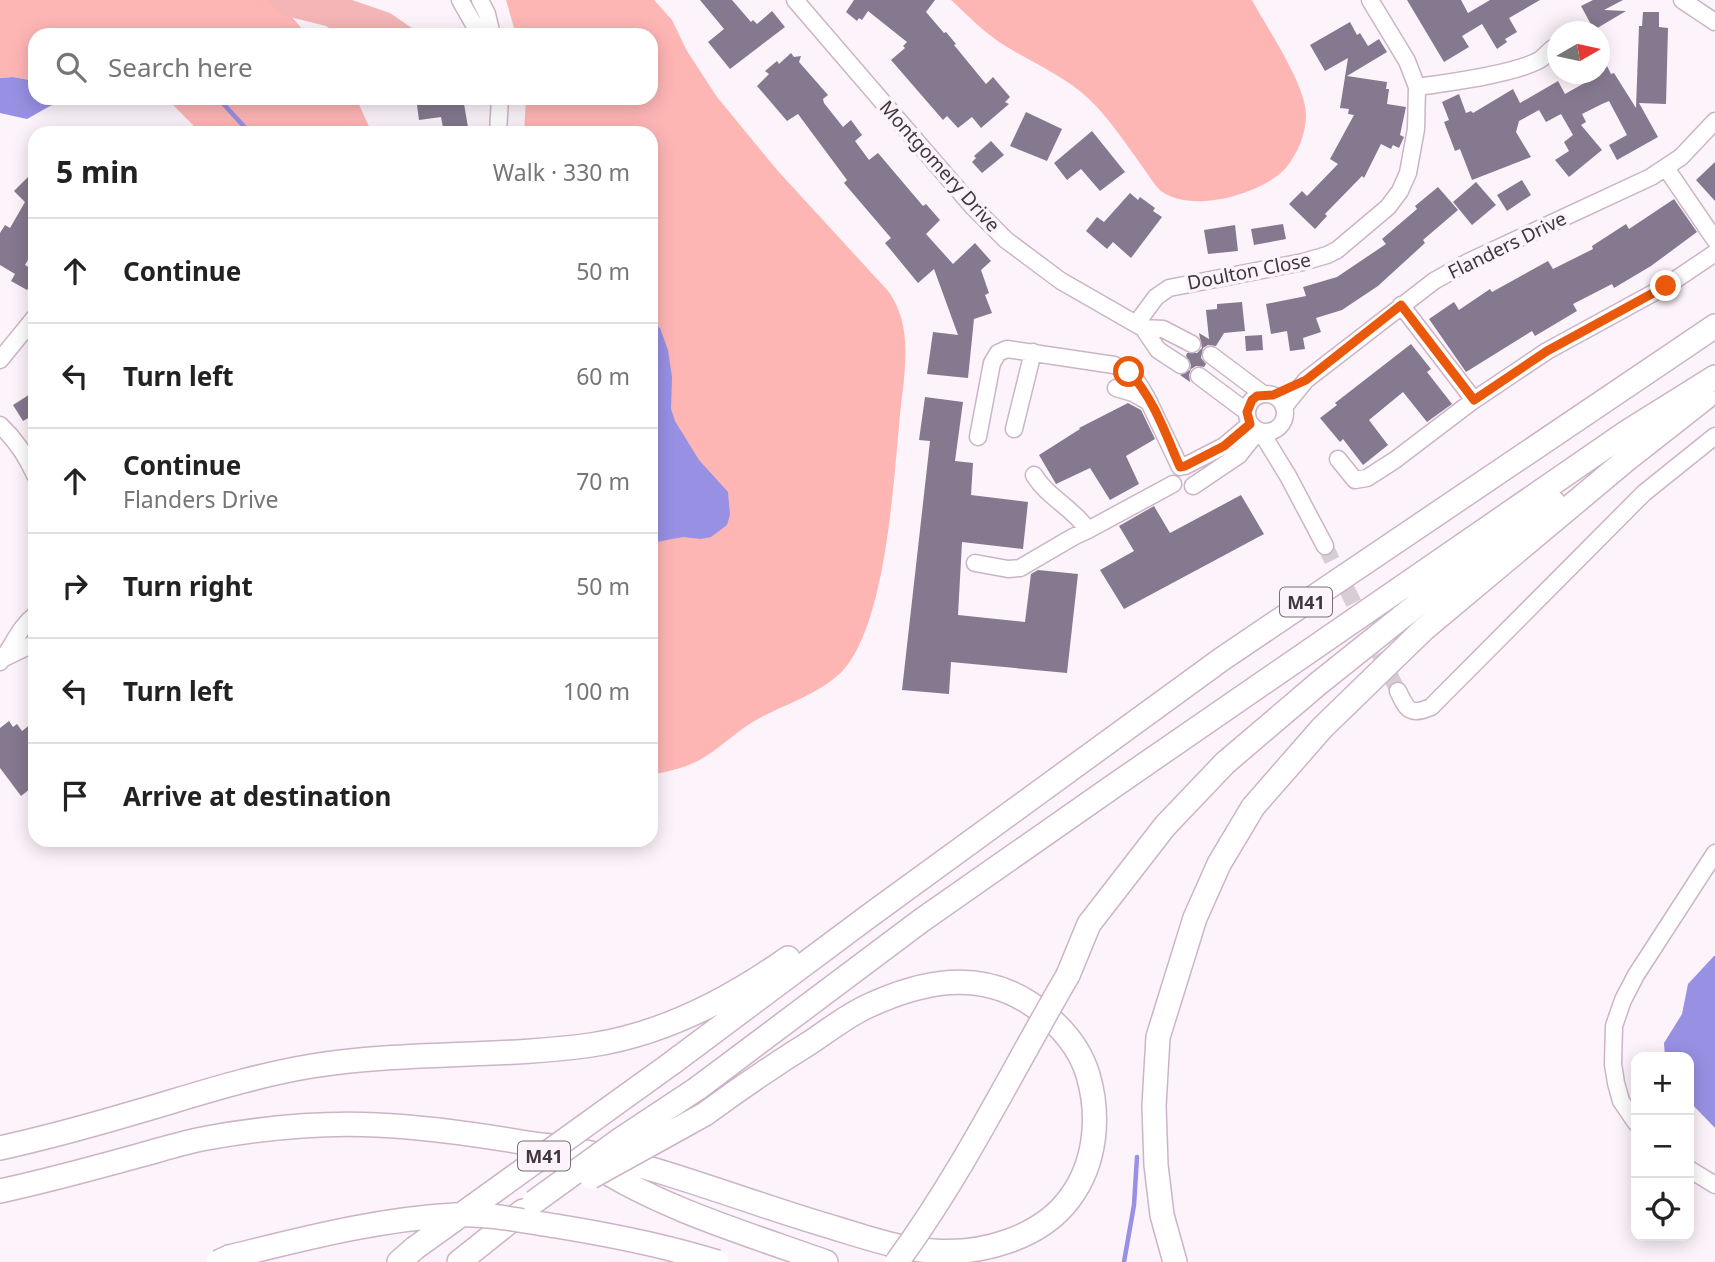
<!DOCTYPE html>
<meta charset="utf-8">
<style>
:root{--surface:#fff;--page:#f2f2f2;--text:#222;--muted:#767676;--line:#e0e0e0}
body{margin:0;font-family:"Noto Sans",sans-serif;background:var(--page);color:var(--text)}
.controls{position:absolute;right:21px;bottom:21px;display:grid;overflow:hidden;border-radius:14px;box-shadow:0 4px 18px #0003}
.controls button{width:63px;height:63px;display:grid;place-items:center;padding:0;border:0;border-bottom:2px solid var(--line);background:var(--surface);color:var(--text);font:35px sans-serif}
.compass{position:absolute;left:1547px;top:21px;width:63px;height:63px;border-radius:50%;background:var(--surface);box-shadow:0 4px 18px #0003;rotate:81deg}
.stop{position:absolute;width:21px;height:21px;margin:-16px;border:5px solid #ea580c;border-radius:50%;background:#fff}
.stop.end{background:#ea580c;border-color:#fff;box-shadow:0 2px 7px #0008}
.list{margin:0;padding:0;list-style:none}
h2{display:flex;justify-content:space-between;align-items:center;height:91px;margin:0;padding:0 28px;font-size:30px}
h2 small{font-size:23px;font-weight:400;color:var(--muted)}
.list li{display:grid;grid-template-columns:46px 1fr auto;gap:21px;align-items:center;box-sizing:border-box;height:105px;padding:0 28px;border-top:2px solid var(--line)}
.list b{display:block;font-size:26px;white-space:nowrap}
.list p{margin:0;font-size:23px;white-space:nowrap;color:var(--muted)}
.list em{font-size:23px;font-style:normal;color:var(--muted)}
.icon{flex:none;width:38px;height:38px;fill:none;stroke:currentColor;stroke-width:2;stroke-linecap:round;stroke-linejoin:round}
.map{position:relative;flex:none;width:1715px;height:1262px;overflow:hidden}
.search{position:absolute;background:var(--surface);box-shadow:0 4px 18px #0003;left:28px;top:28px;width:630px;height:77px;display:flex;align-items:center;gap:18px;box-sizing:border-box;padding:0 24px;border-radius:21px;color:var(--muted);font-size:26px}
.panel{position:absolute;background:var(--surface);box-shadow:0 4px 18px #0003;left:28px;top:126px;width:630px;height:721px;border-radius:21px}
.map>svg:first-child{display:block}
.green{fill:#feb6b5}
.forest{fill:#f3b5b5}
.water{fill:#9890e3}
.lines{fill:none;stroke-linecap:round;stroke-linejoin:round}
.stream{stroke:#9890e3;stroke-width:4.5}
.building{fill:#85798f}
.minor-tunnel{stroke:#d7cdd5;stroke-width:16;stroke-dasharray:16 8;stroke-linecap:butt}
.minor-casing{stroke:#ccb4c7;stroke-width:19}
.highway-casing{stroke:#ccb4c7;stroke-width:26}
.minor{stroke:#fff;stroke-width:16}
.highway{stroke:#fff;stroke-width:23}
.highway-bridge-casing{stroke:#ccb4c7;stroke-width:26;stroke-linecap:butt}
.highway-bridge{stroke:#fff;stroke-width:23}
.route{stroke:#ea580c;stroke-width:9}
.labels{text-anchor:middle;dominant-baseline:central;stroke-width:7;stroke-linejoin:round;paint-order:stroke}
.shield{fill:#fdf3fb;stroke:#796f77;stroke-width:2}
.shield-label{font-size:18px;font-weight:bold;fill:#40373e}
.street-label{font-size:19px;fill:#40373e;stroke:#fdf3fb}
</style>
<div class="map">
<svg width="1715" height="1262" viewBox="0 0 1715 1262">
<rect width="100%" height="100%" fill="#fdf3fb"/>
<path class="green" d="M0 0H278L307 35H35V81L13 77 0 78Z
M506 0H654L672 20 687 51 717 97 777 170 889 292C899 307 904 323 905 341 907 369 901 399 899 426 893 490 885 620 845 668 825 692 785 704 758 719 739 729 724 745 706 756 690 767 670 771 651 775V133H524L526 98H651V35H516Z
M951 0H1252C1267 28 1306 85 1306 115 1306 134 1297 155 1285 169 1261 194 1191 214 1161 191 1154 185 1148 174 1142 166 1125 143 1110 119 1089 99 1064 75 1028 61 999 42 982 30 967 15 951 0Z
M166 98H356L372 133H201Z"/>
<path class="forest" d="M267 0H352L390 13 422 35H340L326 26 282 15Z"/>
<path class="water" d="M13 77 35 81V98H70L50 106 27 119 0 113V78Z
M651 321 660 328 668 350 672 377 671 409 675 421 699 460 728 492 730 515 727 525 711 537 701 539 683 537 651 543Z
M1714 956H1715V1128L1689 1101V1057H1665L1664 1043 1682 1014 1688 984Z"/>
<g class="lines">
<path class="stream" d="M218 98 250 133
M1124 1262 1134 1205 1137 1157"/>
</g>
<path class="building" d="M700 0H732L751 22 753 20 757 24 772 11 785 27 730 69 708 42 724 29Z
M854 0H935L926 12 944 33 946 32 956 44 954 45 986 84 993 77 1010 97 1005 102 1009 104 981 128 972 117 958 128 947 116 943 120 891 60 905 48 903 46 907 42 868 11 862 20 859 18 857 21 846 12Z
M1407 0H1461L1468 13 1490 0H1540L1509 18 1517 32 1505 39 1507 42 1497 49 1482 24 1462 36 1469 47 1444 62Z
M1593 0H1623L1604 10 1626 11 1594 30 1581 6Z
M1643 12H1659V27L1668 28 1666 104 1639 103 1658 137 1617 160 1609 145 1627 135 1609 101 1602 104 1582 114 1586 122 1581 125 1602 150 1569 177 1555 160 1569 151 1564 142 1573 135 1561 114 1546 122 1539 110 1519 121 1516 132 1531 157 1472 180 1460 149 1455 151 1444 122 1449 120 1442 102 1459 94 1466 113 1471 111 1473 113 1513 89 1520 103 1558 81 1565 94 1595 77 1593 75 1600 74V71L1607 66 1611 74 1614 73 1636 108 1639 26H1642Z
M1350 22 1357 35 1360 33 1368 46 1379 39 1387 52 1347 76 1387 82 1386 89H1389L1387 104 1406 107 1400 135 1404 137 1399 148 1393 145 1391 149 1381 144 1364 178 1362 176 1325 214 1327 216 1315 229 1289 204 1302 191 1307 196 1338 164 1330 159 1354 115 1348 114 1349 109 1340 108 1348 58 1325 71 1310 45Z
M791 53 794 57 801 56 799 62 828 95 823 99 824 103 843 127 851 120 862 135 855 141 869 160 878 153 923 206 926 204 940 220 926 234 953 264 975 243 991 261 981 270 989 293 985 295 992 313 974 319 968 378 927 374 933 332 958 335 934 269 918 283 885 243 891 238 844 183 847 180 798 114 787 121 757 86 769 74 765 71 777 61 779 64Z
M416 98H463L469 133H444L441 117 419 120Z
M1026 112 1062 129 1047 161 1010 146Z
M1092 131 1125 172 1100 191 1081 169 1067 180 1054 163Z
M991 141 1004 155 982 173 972 162 976 158 974 156Z
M1715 162V201L1696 180Z
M35 170V248L25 265 35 271V277L27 290 11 281 15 274 0 265V233L5 225 10 228 25 202 14 191Z
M1522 180 1531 195 1507 211 1497 195Z
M1476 182 1496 205 1472 225 1453 202Z
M1438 187 1458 210 1423 240 1425 243 1378 286 1342 310 1316 318 1321 332 1303 338 1305 349 1290 351 1287 331 1271 334 1266 304 1306 296 1303 287 1337 277 1386 244 1382 239 1417 209 1415 206Z
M1130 193 1138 200 1140 197 1155 208 1153 211 1162 217 1131 258 1113 242 1107 249 1086 231 1097 217 1104 222Z
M1674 199 1697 232 1651 266 1614 288 1612 284 1573 304 1577 311 1535 336 1532 331 1466 372 1429 319 1454 302 1459 310 1490 289 1492 292 1548 261 1553 269 1593 249 1592 246 1626 224 1629 229Z
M1283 224 1286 239 1254 245 1251 229Z
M1235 225 1238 251 1208 254 1204 230Z
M1242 302 1245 331 1224 333 1216 346 1208 345 1203 348 1201 358 1206 364 1204 367 1196 366 1191 369 1189 375 1190 382 1180 375 1190 370 1191 365 1186 356 1187 353H1197L1202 348 1199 333 1209 339 1206 310 1217 309V304Z
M1262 335 1263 350 1246 351 1245 336Z
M1411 344 1431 369 1427 372 1452 404 1427 422 1403 392 1369 420 1388 445 1363 465 1343 439 1340 442 1320 418 1337 405 1335 403Z
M35 391V414L23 421 13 405Z
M925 397 963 402 955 461 973 463 971 495 1028 502 1023 549 962 542 958 615 1025 622 1031 574 1038 570 1078 574 1067 673 951 662 949 694 902 690 930 441 919 440Z
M1128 403 1141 410 1155 439 1126 456 1139 484 1110 500 1090 468 1056 484 1039 455 1080 429 1079 428Z
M1241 495 1264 534 1124 609 1100 570 1134 551 1119 526 1154 506 1170 533Z
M9 721 13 727 17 724 22 731 35 721V785L21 796 0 768V728Z"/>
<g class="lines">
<path class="minor-tunnel" d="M1325 546 1398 691"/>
<g class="minor-casing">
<path id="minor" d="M460 0 480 35
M480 0 487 14 492 35
M795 0 973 207 1006 240 1061 281 1143 328 1163 329 1192 344
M1682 0 1715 22
M1417 87C1446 83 1517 74 1541 59 1545 56 1549 51 1553 48
M498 133 500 98
M1666 168 1715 240
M1401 305 1474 400
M1136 324 1156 297 1169 288 1303 262 1327 255 1337 250 1388 207 1400 191 1408 173 1416 129 1417 87 1407 61 1370 0
M1143 328 1158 350 1181 365
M1211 355 1263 394
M0 360 35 317
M1199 376 1247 412
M1116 388 1133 393 1149 402 1180 467
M1247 413a19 19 0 1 1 38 0a19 19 0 1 1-38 0Z
M1284 407 1306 380 1434 281 1468 262 1651 177 1681 157 1715 121
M0 425C16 440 26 455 35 475
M1014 429 1033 352
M1261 432 1288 476 1325 546
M978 437 992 363 998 353 1007 349 1114 365C1133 372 1140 385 1149 402
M1338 459 1355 480 1367 478 1395 460 1474 400 1547 351 1666 286 1715 253
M1185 466 1224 446 1250 424
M1034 475C1048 498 1072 507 1088 530L1173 484
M1193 486 1239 455 1258 431
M975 563 1008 569 1020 568 1073 537 1088 530
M4 658 35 643
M0 662C13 647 18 628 35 615
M1398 691C1407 710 1410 716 1431 707L1644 493 1715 436
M1636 1123 1621 1101 1616 1083 1613 1064 1614 1026 1623 1000 1636 975 1715 853
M1689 1169 1715 1185"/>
</g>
<g class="highway-casing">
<path id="highway" d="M1068 975 1089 924 1165 826 1225 763 1319 683 1438 588 1554 503
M672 1063 869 916 1222 659 1715 326
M698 1088 922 920 1118 783 1627 432 1715 377
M0 1148C45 1138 89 1126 133 1113 192 1096 251 1076 312 1066 404 1051 499 1058 591 1045 664 1034 729 1000 788 958
M590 1162C659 1208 748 1234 826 1262
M0 1191C47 1181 94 1168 141 1155 163 1149 185 1142 207 1138 263 1128 320 1122 377 1125 425 1127 473 1134 521 1142 538 1145 555 1146 572 1149 658 1166 741 1200 825 1225 859 1235 897 1249 933 1251 981 1255 1041 1238 1070 1198 1096 1163 1100 1116 1088 1075 1079 1045 1056 1021 1031 1004 979 969 922 981 868 1006 848 1015 829 1030 811 1042 774 1065 739 1089 705 1114
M399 1262 415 1248
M459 1262 523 1211
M1175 1262 1162 1215 1156 1165 1154 1106 1158 1037 1195 918 1219 864 1253 807 1322 728 1424 629 1626 460 1705 398"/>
</g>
<use href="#minor" class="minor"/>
<use href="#highway" class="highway"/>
<g class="highway-bridge-casing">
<path id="highway-bridge" d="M591 1177 705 1114
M534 1202 621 1139 698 1088
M415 1248 672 1063
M218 1262 229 1257C303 1239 378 1219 455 1215 488 1213 523 1221 556 1226 611 1235 664 1245 717 1262
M897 1262C963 1172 1012 1071 1068 975"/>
</g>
<use href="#highway-bridge" class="highway-bridge"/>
</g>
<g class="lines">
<path class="route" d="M1129 372C1153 397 1166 435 1180 467L1185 466 1224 446 1250 424 1247 412 1252 400 1257 396 1273 395 1306 380 1401 305 1474 400 1547 351 1666 286"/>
</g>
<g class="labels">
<g class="shield">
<rect x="1280" y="587.5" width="52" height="29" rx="5"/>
<rect x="518" y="1141.5" width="52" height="29" rx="5"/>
</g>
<g class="shield-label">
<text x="1306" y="602">M41</text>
<text x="544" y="1156">M41</text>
</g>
<g class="street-label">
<text transform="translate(940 166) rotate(48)">Montgomery Drive</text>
<text transform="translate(1507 245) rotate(-26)">Flanders Drive</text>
<text transform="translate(1249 271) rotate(-11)">Doulton Close</text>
</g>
</g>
</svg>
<div class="controls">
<button>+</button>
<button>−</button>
<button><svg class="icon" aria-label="locate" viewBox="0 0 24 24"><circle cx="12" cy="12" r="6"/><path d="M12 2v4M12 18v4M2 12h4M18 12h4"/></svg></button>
</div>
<svg class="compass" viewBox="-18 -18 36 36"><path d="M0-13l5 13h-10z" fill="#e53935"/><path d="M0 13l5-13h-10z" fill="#767676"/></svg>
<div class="stop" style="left:1129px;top:372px"></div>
<div class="stop end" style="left:1666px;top:286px"></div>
<div class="search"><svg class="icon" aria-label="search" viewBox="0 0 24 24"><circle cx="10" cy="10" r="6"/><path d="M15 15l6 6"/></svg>Search here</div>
<section class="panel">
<h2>5 min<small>Walk · 330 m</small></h2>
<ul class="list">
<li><svg class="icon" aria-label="ahead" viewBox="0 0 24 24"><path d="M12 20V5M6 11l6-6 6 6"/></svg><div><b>Continue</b></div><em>50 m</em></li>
<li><svg class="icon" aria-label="left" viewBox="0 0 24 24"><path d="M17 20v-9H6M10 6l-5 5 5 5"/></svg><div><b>Turn left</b></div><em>60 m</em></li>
<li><svg class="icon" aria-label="ahead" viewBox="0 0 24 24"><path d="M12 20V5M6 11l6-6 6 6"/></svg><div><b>Continue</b><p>Flanders Drive</p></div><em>70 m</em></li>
<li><svg class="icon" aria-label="right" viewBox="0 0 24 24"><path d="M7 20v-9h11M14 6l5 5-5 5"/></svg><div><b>Turn right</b></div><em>50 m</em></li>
<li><svg class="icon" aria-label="left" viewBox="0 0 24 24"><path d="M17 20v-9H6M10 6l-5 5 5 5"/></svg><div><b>Turn left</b></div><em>100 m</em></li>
<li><svg class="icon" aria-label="arrive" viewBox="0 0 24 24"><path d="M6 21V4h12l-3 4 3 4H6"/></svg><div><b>Arrive at destination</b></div></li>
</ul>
</section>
</div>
